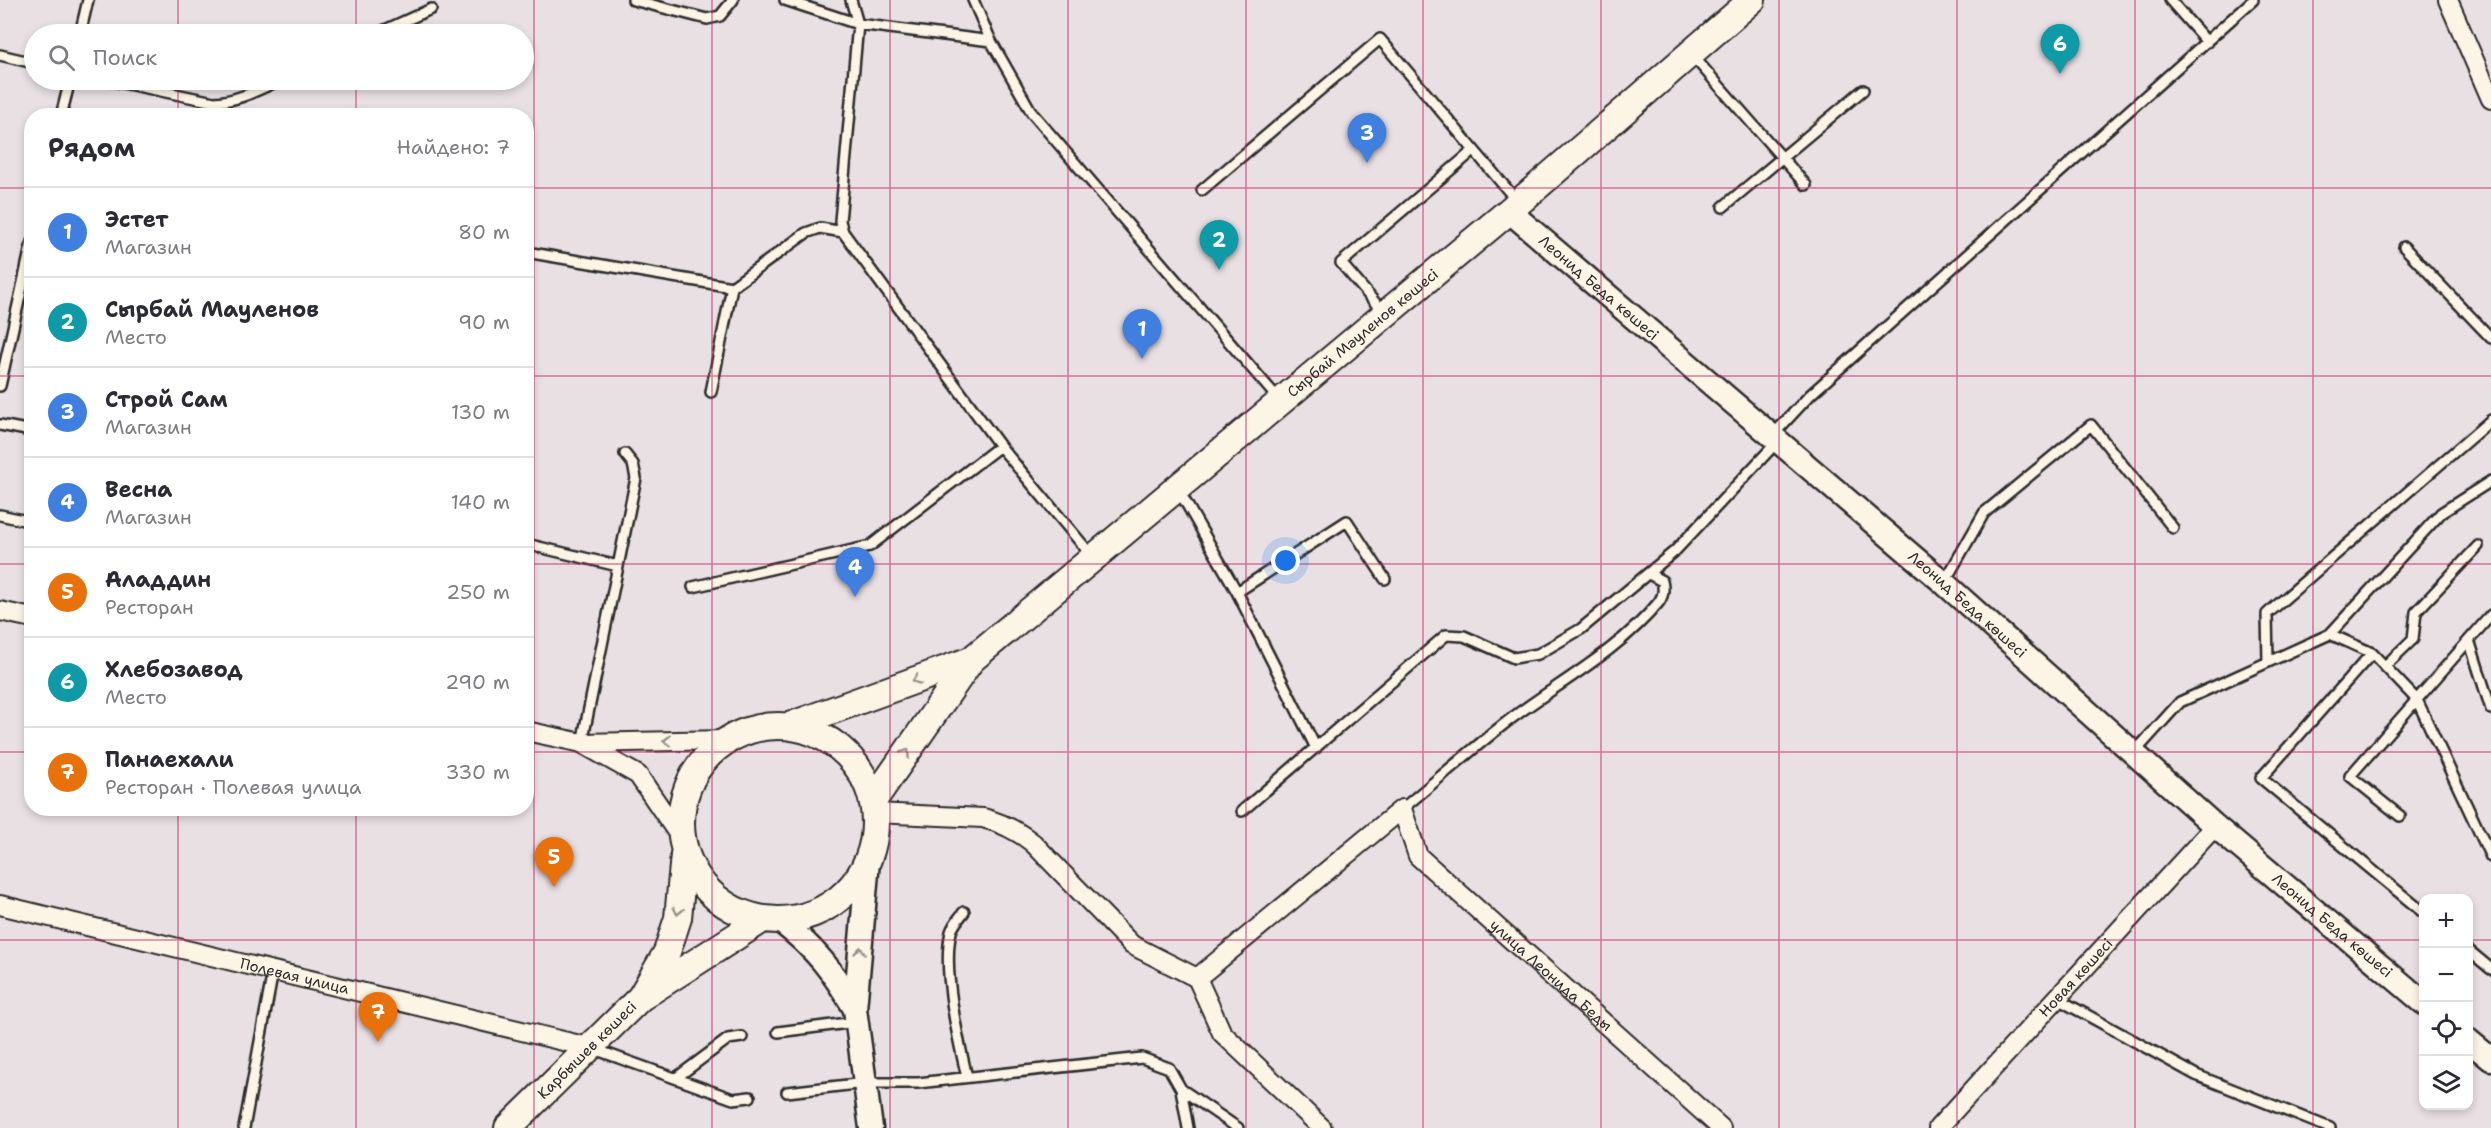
<!DOCTYPE html>
<html lang="ru">
<meta charset="utf-8">
<style>
:root{--surface:#fff;--page:#f7f7f7;--text:#2b2b33;--muted:#7c7c81;--line:#e1e1e2;--accent:#1f6fb2}
body{margin:0;font-family:"Shantell Sans",sans-serif;background:var(--page);color:var(--text)}
.controls{position:absolute;right:18px;bottom:18px;display:grid;overflow:hidden;border-radius:12px;box-shadow:0 3px 9px #0003}
.controls button{width:54px;height:54px;display:grid;place-items:center;padding:0;border:0;border-bottom:2px solid var(--line);background:var(--surface);color:var(--text);font:30px sans-serif}
.you{position:absolute;left:1286px;top:561px;width:21px;height:21px;margin:-15px;border:4px solid #fff;border-radius:50%;background:#1a73e8;box-shadow:0 0 0 9px #1a73e833}
.badge{display:grid;place-items:center;width:39px;height:39px;border-radius:50%;background:var(--accent);color:#fff;font-size:20px;font-weight:700}
.pin{position:absolute;translate:-50% -50px;filter:drop-shadow(0 2px 3px #0008)}
.pin::after{content:'';position:absolute;top:32px;width:21px;height:18px;background:inherit;clip-path:polygon(0 0,100% 0,50% 100%)}
.list{margin:0;padding:0;list-style:none}
h2{display:flex;justify-content:space-between;align-items:center;height:78px;margin:0;padding:0 24px;font-size:26px}
h2 small{font-size:20px;font-weight:400;color:var(--muted)}
.list li{display:grid;grid-template-columns:39px 1fr auto;gap:18px;align-items:center;box-sizing:border-box;height:90px;padding:0 24px;border-top:2px solid var(--line)}
.list b{display:block;font-size:22px;white-space:nowrap}
.list p{margin:0;font-size:20px;white-space:nowrap;color:var(--muted)}
.list em{font-size:20px;font-style:normal;color:var(--muted)}
.icon{flex:none;width:33px;height:33px;fill:none;stroke:currentColor;stroke-width:2;stroke-linecap:round;stroke-linejoin:round}
.map{position:relative;flex:none;width:2491px;height:1128px;overflow:hidden}
.search{position:absolute;background:var(--surface);box-shadow:0 3px 9px #0003;left:24px;top:24px;width:510px;height:66px;display:flex;align-items:center;gap:15px;box-sizing:border-box;padding:0 21px;border-radius:33px;color:var(--muted);font-size:22px}
.panel{position:absolute;background:var(--surface);box-shadow:0 3px 9px #0003;left:24px;top:108px;width:510px;height:708px;border-radius:24px}
.map>svg:first-child{display:block}
.lines{fill:none;stroke-linecap:round;stroke-linejoin:round}
.service-casing{stroke:#2b2b2b;stroke-width:14}
.minor-casing{stroke:#2b2b2b;stroke-width:22}
.tertiary-casing{stroke:#2b2b2b;stroke-width:27}
.secondary-casing{stroke:#2b2b2b;stroke-width:30}
.service{stroke:#fcf5e5;stroke-width:9}
.minor{stroke:#fcf5e5;stroke-width:18}
.tertiary{stroke:#fcf5e5;stroke-width:22}
.secondary{stroke:#fcf5e5;stroke-width:26}
.oneway{stroke:#949088}
.grid{fill:none;stroke:#c2185b;stroke-width:1.5;stroke-opacity:0.55}
.labels{text-anchor:middle;dominant-baseline:central;stroke-width:6;stroke-linejoin:round;paint-order:stroke}
.street-label{font-size:15px;fill:#2b2b2b;stroke:#fcf5e5}
</style>
<div class="map">
<svg width="2491" height="1128" viewBox="0 0 2491 1128">
<rect width="100%" height="100%" fill="#e9e0e4"/>
<filter id="ink" filterUnits="userSpaceOnUse"><feTurbulence type="fractalNoise" baseFrequency=".0167" numOctaves="2"/><feDisplacementMap in="SourceGraphic" scale="12" xChannelSelector="R" yChannelSelector="G"/><feConvolveMatrix kernelMatrix="1 2 1 2 8 2 1 2 1" color-interpolation-filters="sRGB"/></filter>
<g filter="url(#ink)">
<g class="lines">
<g class="service-casing">
<path id="service" d="M633 0 707 19 720 16 733 0
M785 0 858 24
M851 0 858 24
M973 0 991 41 1032 113 1280 401
M2170 0 2207 42
M80 34 88 0
M376 34 431 9
M991 41 858 24 840 221 843 232 1000 446 1092 556
M0 55 34 63
M1692 55 1806 185
M108 80 214 102C238 101 258 90 280 80
M61 116 70 80
M1202 190 1380 39 1517 201
M1723 207 1863 90
M2404 247 2491 338
M526 252 732 287 806 233 820 228 843 232
M1384 313 1341 263 1474 150
M0 386 32 242
M711 392 732 287
M0 425 32 431
M1773 435 1810 395 2253 0
M1178 489 1237 592 1316 748
M0 515 32 522
M526 544 618 566
M1944 583 1984 513 2091 425 2173 528
M693 587 870 546 1000 446
M1237 592 1347 521 1385 579
M2330 634 2441 513 2491 481
M2469 640 2491 709
M2372 653 2261 778 2424 913
M2268 662 2267 614 2491 420
M2385 666 2413 639 2416 612 2478 546
M582 743 636 478 633 464 625 454
M2134 753 2180 702 2330 634 2372 653 2417 700 2491 857
M1402 809C1437 780 1472 749 1508 721 1558 683 1618 652 1659 602 1664 595 1664 589 1662 581L1649 574
M1242 811 1446 635 1464 636 1514 658 1538 654 1581 629 1675 551 1778 441
M2400 816 2350 776 2491 615
M964 912C959 918 953 925 951 932 942 970 958 1039 967 1077
M2468 950 2491 969
M2056 998 2196 1075 2330 1128
M778 1032 856 1022
M594 1049 733 1099 750 1097
M676 1078 728 1039 742 1037
M1181 1089 1238 1128
M787 1092 865 1083H918L1142 1058 1169 1068 1181 1089 1188 1128
M244 1128 273 971"/>
</g>
<g class="minor-casing">
<g id="minor">
<path d="M2448 0 2491 99"/>
<path d="M0 611 32 618"/>
<path d="M526 731 582 743 725 740"/>
<path d="M583 744 638 775 681 838"/>
<path d="M875 813 983 818C1002 823 1017 830 1033 843L1132 945 1197 978 1222 1033 1322 1128"/>
<path id="s1" d="M0 905 588 1047"/>
<path id="s2" d="M1197 978 1402 809 1418 856 1721 1128"/>
<path id="s3" d="M1938 1128 2215 826"/>
</g>
</g>
<g class="tertiary-casing">
<g id="tertiary">
<path id="s4" d="M1509 211 1944 583 2215 826 2424 1003"/>
<path d="M868 861 855 1009 871 1128"/>
<path d="M780 921C816 949 832 970 855 1009"/>
<path d="M2468 1040 2491 1059"/>
</g>
</g>
<g class="secondary-casing">
<g id="secondary">
<circle cx="778" cy="823" r="97"/>
<path d="M789 726 971 660"/>
<path id="s5" d="M873 801 971 660 1509 211 1752 0"/>
<path d="M642 995 667 952 678 918 684 855"/>
<path id="s6" d="M508 1128 640 998 763 919"/>
</g>
</g>
<use href="#service" class="service"/>
<use href="#minor" class="minor"/>
<use href="#tertiary" class="tertiary"/>
<use href="#secondary" class="secondary"/>
</g>
<defs><path id="oneway-chevron" d="M-2-3.5L2.5 0L-2 3.5" fill="none" stroke-width="1.6" stroke-linecap="round" stroke-linejoin="round" transform="scale(1.5)"/></defs>
<g class="oneway">
<use href="#oneway-chevron" transform="translate(916 680) rotate(160)"/>
<use href="#oneway-chevron" transform="translate(667 741) rotate(179)"/>
<use href="#oneway-chevron" transform="translate(906 753) rotate(-55)"/>
<use href="#oneway-chevron" transform="translate(678 911) rotate(101)"/>
<use href="#oneway-chevron" transform="translate(860 951) rotate(-85)"/>
</g>
</g>
<path class="grid" d="M178 0V34M356 0V34M534 0V1128M712 0V1128M890 0V1128M1068 0V1128M1246 0V1128M1423 0V1128M1601 0V1128M1779 0V1128M1957 0V1128M2135 0V1128M2313 0V1128M178 80V116M356 80V116M0 188H32M526 188H2491M0 376H32M526 376H2491M0 564H32M526 564H2491M0 752H32M526 752H2491M178 808V1128M356 808V1128M0 940H2424M2468 940H2491"/>
<g class="labels">
<g class="street-label">
<text stroke="none"><textPath href="#s4" startOffset="118">Леонид Беда көшесі</textPath></text>
<text stroke="none"><textPath href="#s5" startOffset="682">Сырбай Мәуленов көшесі</textPath></text>
<text stroke="none"><textPath href="#s4" startOffset="604">Леонид Беда көшесі</textPath></text>
<text stroke="none"><textPath href="#s4" startOffset="1090">Леонид Беда көшесі</textPath></text>
<text stroke="none"><textPath href="#s2" startOffset="494">улица Леонида Беды</textPath></text>
<text stroke="none"><textPath href="#s1" startOffset="303">Полевая улица</textPath></text>
<text stroke="none"><textPath href="#s3" startOffset="204">Новая көшесі</textPath></text>
<text stroke="none"><textPath href="#s6" startOffset="111">Карбышев көшесі</textPath></text>
</g>
</g>
</svg>
<div class="controls">
<button>+</button>
<button>−</button>
<button><svg class="icon" aria-label="locate" viewBox="0 0 24 24"><circle cx="12" cy="12" r="6"/><path d="M12 2v4M12 18v4M2 12h4M18 12h4"/></svg></button>
<button><svg class="icon" aria-label="layers" viewBox="0 0 24 24"><path d="M12 4l9 5-9 5-9-5zM3 14l9 5 9-5"/></svg></button>
</div>
<div class="you"></div>
<div class="pin badge" style="left:1142px;top:359px;background:#3f7fe0">1</div>
<div class="pin badge" style="left:1219px;top:270px;background:#0f9aa8">2</div>
<div class="pin badge" style="left:1367px;top:163px;background:#3f7fe0">3</div>
<div class="pin badge" style="left:855px;top:597px;background:#3f7fe0">4</div>
<div class="pin badge" style="left:554px;top:887px;background:#e8710a">5</div>
<div class="pin badge" style="left:2060px;top:74px;background:#0f9aa8">6</div>
<div class="pin badge" style="left:378px;top:1042px;background:#e8710a">7</div>
<div class="search"><svg class="icon" aria-label="search" viewBox="0 0 24 24"><circle cx="10" cy="10" r="6"/><path d="M15 15l6 6"/></svg>Поиск</div>
<section class="panel">
<h2>Рядом<small>Найдено: 7</small></h2>
<ul class="list">
<li><span class="badge" style="background:#3f7fe0">1</span><div><b>Эстет</b><p>Магазин</p></div><em>80 m</em></li>
<li><span class="badge" style="background:#0f9aa8">2</span><div><b>Сырбай Мауленов</b><p>Место</p></div><em>90 m</em></li>
<li><span class="badge" style="background:#3f7fe0">3</span><div><b>Строй Сам</b><p>Магазин</p></div><em>130 m</em></li>
<li><span class="badge" style="background:#3f7fe0">4</span><div><b>Весна</b><p>Магазин</p></div><em>140 m</em></li>
<li><span class="badge" style="background:#e8710a">5</span><div><b>Аладдин</b><p>Ресторан</p></div><em>250 m</em></li>
<li><span class="badge" style="background:#0f9aa8">6</span><div><b>Хлебозавод</b><p>Место</p></div><em>290 m</em></li>
<li><span class="badge" style="background:#e8710a">7</span><div><b>Панаехали</b><p>Ресторан · Полевая улица</p></div><em>330 m</em></li>
</ul>
</section>
</div>
